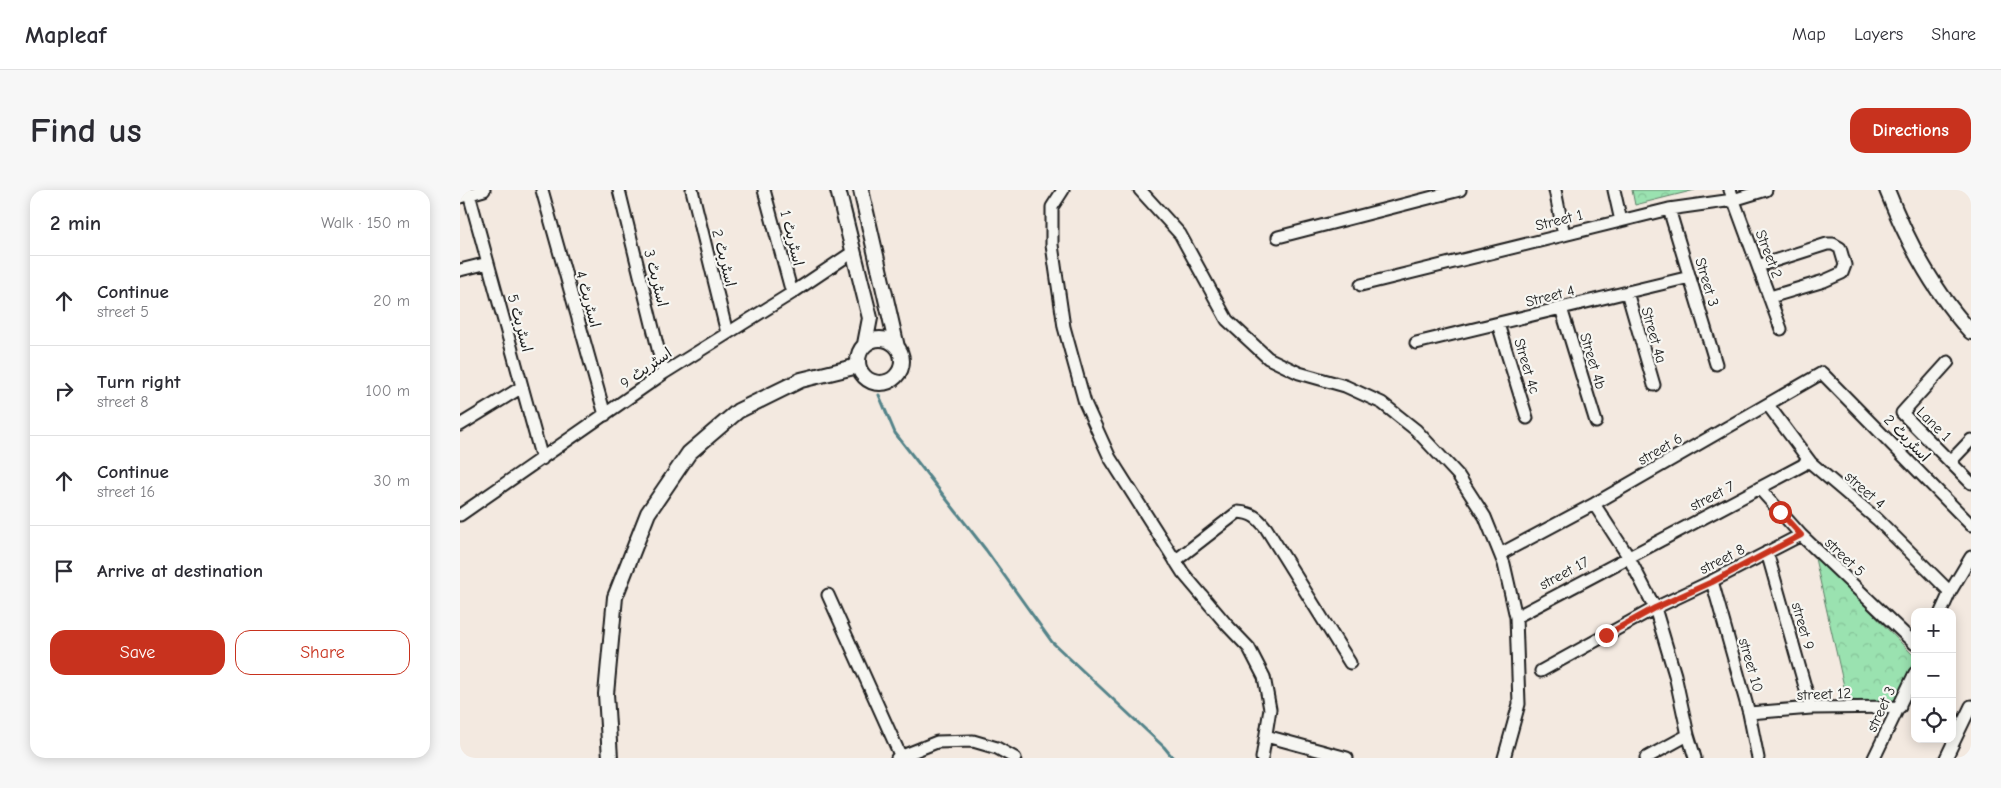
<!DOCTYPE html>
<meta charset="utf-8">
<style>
:root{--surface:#fff;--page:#f7f7f7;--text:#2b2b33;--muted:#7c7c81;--line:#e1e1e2;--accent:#c8321e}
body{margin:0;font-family:"Comic Neue","Playpen Sans Arabic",sans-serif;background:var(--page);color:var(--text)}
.controls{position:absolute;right:15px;bottom:15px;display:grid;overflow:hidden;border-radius:10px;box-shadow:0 2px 12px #0003}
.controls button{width:45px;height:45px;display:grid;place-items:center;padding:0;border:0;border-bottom:1px solid var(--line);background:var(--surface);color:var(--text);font:25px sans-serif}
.stop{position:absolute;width:15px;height:15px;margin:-11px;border:4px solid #c8321e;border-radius:50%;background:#fff}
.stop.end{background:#c8321e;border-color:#fff;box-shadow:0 1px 5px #0008}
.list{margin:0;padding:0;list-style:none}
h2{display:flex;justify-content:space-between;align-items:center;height:65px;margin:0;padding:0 20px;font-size:21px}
h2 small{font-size:16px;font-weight:400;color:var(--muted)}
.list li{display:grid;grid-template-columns:32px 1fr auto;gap:15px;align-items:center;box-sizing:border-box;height:90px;padding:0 20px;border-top:1px solid var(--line)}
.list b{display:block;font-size:19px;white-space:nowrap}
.list p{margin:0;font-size:16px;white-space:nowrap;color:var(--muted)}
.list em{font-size:16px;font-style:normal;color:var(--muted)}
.actions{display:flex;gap:10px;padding:15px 20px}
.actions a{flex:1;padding:11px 0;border:1px solid var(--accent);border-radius:15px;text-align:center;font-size:18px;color:var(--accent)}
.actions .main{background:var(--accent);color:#fff}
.icon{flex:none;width:28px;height:28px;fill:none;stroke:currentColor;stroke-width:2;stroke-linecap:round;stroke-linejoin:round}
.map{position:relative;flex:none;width:1511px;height:568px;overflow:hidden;border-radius:15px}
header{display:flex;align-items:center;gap:30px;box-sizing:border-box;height:70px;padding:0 25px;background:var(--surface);border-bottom:1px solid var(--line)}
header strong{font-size:24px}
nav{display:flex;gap:28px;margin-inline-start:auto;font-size:18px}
.intro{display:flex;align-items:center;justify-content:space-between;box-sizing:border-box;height:120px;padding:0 30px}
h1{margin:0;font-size:35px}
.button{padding:12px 22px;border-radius:15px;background:var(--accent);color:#fff;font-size:18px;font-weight:700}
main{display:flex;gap:30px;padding:0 30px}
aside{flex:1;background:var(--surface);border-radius:15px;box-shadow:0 2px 12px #0003}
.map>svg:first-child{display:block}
.forest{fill:url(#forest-crowns);stroke:#5b7f66}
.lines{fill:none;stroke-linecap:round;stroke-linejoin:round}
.stream{stroke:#538389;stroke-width:3}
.minor-casing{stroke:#1c1c1c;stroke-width:15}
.tertiary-casing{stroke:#1c1c1c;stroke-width:18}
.minor{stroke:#f6f6f2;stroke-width:11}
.tertiary{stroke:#f6f6f2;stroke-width:14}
.route{stroke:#c8321e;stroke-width:6}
.labels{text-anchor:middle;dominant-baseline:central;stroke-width:4.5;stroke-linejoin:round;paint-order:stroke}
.street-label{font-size:15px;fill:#1c1c1c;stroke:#f6f6f2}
</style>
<header>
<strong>Mapleaf</strong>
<nav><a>Map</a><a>Layers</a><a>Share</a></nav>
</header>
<div class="intro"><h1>Find us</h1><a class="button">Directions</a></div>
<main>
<aside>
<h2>2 min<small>Walk · 150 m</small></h2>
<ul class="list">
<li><svg class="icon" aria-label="ahead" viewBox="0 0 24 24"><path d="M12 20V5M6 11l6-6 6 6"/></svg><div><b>Continue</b><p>street 5</p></div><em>20 m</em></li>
<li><svg class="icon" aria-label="right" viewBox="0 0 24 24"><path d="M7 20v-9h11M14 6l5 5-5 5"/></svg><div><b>Turn right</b><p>street 8</p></div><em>100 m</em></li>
<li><svg class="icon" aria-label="ahead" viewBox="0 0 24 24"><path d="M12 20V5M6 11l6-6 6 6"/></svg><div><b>Continue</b><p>street 16</p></div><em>30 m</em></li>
<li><svg class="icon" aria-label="arrive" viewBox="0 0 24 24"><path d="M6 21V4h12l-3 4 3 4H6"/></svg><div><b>Arrive at destination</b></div></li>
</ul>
<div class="actions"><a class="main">Save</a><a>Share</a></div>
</aside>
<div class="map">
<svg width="1511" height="568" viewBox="0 0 1511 568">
<defs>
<pattern id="forest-crowns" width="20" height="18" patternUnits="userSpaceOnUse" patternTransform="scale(1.25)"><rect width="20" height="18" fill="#9ae2b0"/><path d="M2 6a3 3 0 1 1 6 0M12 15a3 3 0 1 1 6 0" fill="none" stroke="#84c197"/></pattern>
</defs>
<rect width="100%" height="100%" fill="#f3e9e0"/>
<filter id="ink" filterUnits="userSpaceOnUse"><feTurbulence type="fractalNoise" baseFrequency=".02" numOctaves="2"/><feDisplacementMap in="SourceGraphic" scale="10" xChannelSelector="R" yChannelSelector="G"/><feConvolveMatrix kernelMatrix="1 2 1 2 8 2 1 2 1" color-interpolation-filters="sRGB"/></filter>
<g filter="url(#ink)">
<path class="forest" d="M1172 0H1235L1175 15Z
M1354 364 1455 467 1437 515 1388 514Z"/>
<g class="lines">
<path class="stream" d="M386 0 410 101
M419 205 435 243 526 360 592 452 704 557 713 568"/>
<g class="minor-casing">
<path id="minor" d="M82 0 145 225
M159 0 204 183
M232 0 267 143
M304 0 332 103
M603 0 592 17V55L604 137 625 213 650 268 723 383 767 435 789 458 804 487 810 519 802 568
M680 0 720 44 767 130 808 168 839 183 885 196 922 213 956 240 998 285 1025 327 1040 364 1044 374 1056 427 1059 514 1044 568
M1095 0 1104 45
M1154 0 1161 31
M1270 0 1321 139
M9 4 82 269
M0 7 24 0
M1209 19 1256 174
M818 47 1000 0
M1298 76 1367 54H1373L1380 58 1385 75 1382 83 1364 91 1310 107
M0 80 28 73
M901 95 1209 19 1273 10 1306 0
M1167 102 1194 195
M1101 118 1136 232
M1038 134 1067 228
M956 153 1230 87
M1488 172 1442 223 1511 293
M1308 215 1351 273 1418 330 1490 402
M0 235 62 197
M1490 272 1511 250
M1299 298 1341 345 1455 454
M1134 314 1168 366 1195 418 1215 485 1228 545 1235 568
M0 325 204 183 332 103 393 62
M1307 362 1351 518
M1040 364 1134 314 1362 183 1511 335
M715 371 778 322C792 323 797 327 806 338L890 473
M1252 391 1289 523 1298 568
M368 405 441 567
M1481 422 1490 402 1511 367
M1056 427 1343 275 1348 269
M1081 481 1195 418 1252 391 1341 345
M1289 523 1351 518 1440 517
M806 546 887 568
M437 568 477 552 513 551 537 558 555 568
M1186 568 1228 545
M1414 568 1455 483
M1486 568 1511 516"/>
</g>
<g class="tertiary-casing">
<path id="tertiary" d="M378 0 410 128 405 154
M401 0 437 157
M1427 0C1447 51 1474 102 1511 142
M398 171a22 22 0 1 1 44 0a22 22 0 1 1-44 0Z
M150 568 146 504 155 407 188 323 229 263 278 221 341 190 398 176"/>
</g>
<use href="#minor" class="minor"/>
<use href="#tertiary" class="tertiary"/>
</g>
</g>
<g class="lines" filter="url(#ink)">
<path class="route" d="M1146 445 1195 418 1252 392 1341 345 1320 322"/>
</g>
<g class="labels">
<g class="street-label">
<text transform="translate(1099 30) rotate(-14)">Street 1</text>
<text transform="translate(332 48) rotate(76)">اسٹریٹ 1</text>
<text transform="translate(1309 64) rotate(69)">Street 2</text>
<text transform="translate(264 68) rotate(76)">اسٹریٹ 2</text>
<text transform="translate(196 88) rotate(76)">اسٹریٹ 3</text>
<text transform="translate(1247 92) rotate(73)">Street 3</text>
<text transform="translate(1090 106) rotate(-14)">Street 4</text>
<text transform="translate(128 109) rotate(75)">اسٹریٹ 4</text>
<text transform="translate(60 133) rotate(75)">اسٹریٹ 5</text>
<text transform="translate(1194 145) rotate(74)">Street 4a</text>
<text transform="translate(1133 171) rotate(73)">Street 4b</text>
<text transform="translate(1067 176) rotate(73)">Street 4c</text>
<text transform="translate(186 178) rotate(-35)">اسٹریٹ 9</text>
<text transform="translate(1474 234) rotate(45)">Lane 1</text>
<text transform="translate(1447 248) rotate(46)">اسٹریٹ 2</text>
<text transform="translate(1200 259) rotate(-30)">street 6</text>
<text transform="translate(1405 300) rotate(41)">street 4</text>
<text transform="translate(1252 306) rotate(-27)">street 7</text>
<text transform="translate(1385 367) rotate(44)">street 5</text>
<text transform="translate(1262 369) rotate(-27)">street 8</text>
<text transform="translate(1104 383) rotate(-28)">street 17</text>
<text transform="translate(1343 436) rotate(74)">street 9</text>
<text transform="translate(1291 475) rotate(74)">street 10</text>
<text transform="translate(1364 504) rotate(-2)">street 12</text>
<text transform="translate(1421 519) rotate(-65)">street 3</text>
</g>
</g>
</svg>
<div class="controls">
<button>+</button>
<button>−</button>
<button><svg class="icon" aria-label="locate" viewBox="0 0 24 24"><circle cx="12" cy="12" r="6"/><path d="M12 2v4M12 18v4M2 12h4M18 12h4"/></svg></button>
</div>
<div class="stop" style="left:1320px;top:322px"></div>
<div class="stop end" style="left:1146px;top:445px"></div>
</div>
</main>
